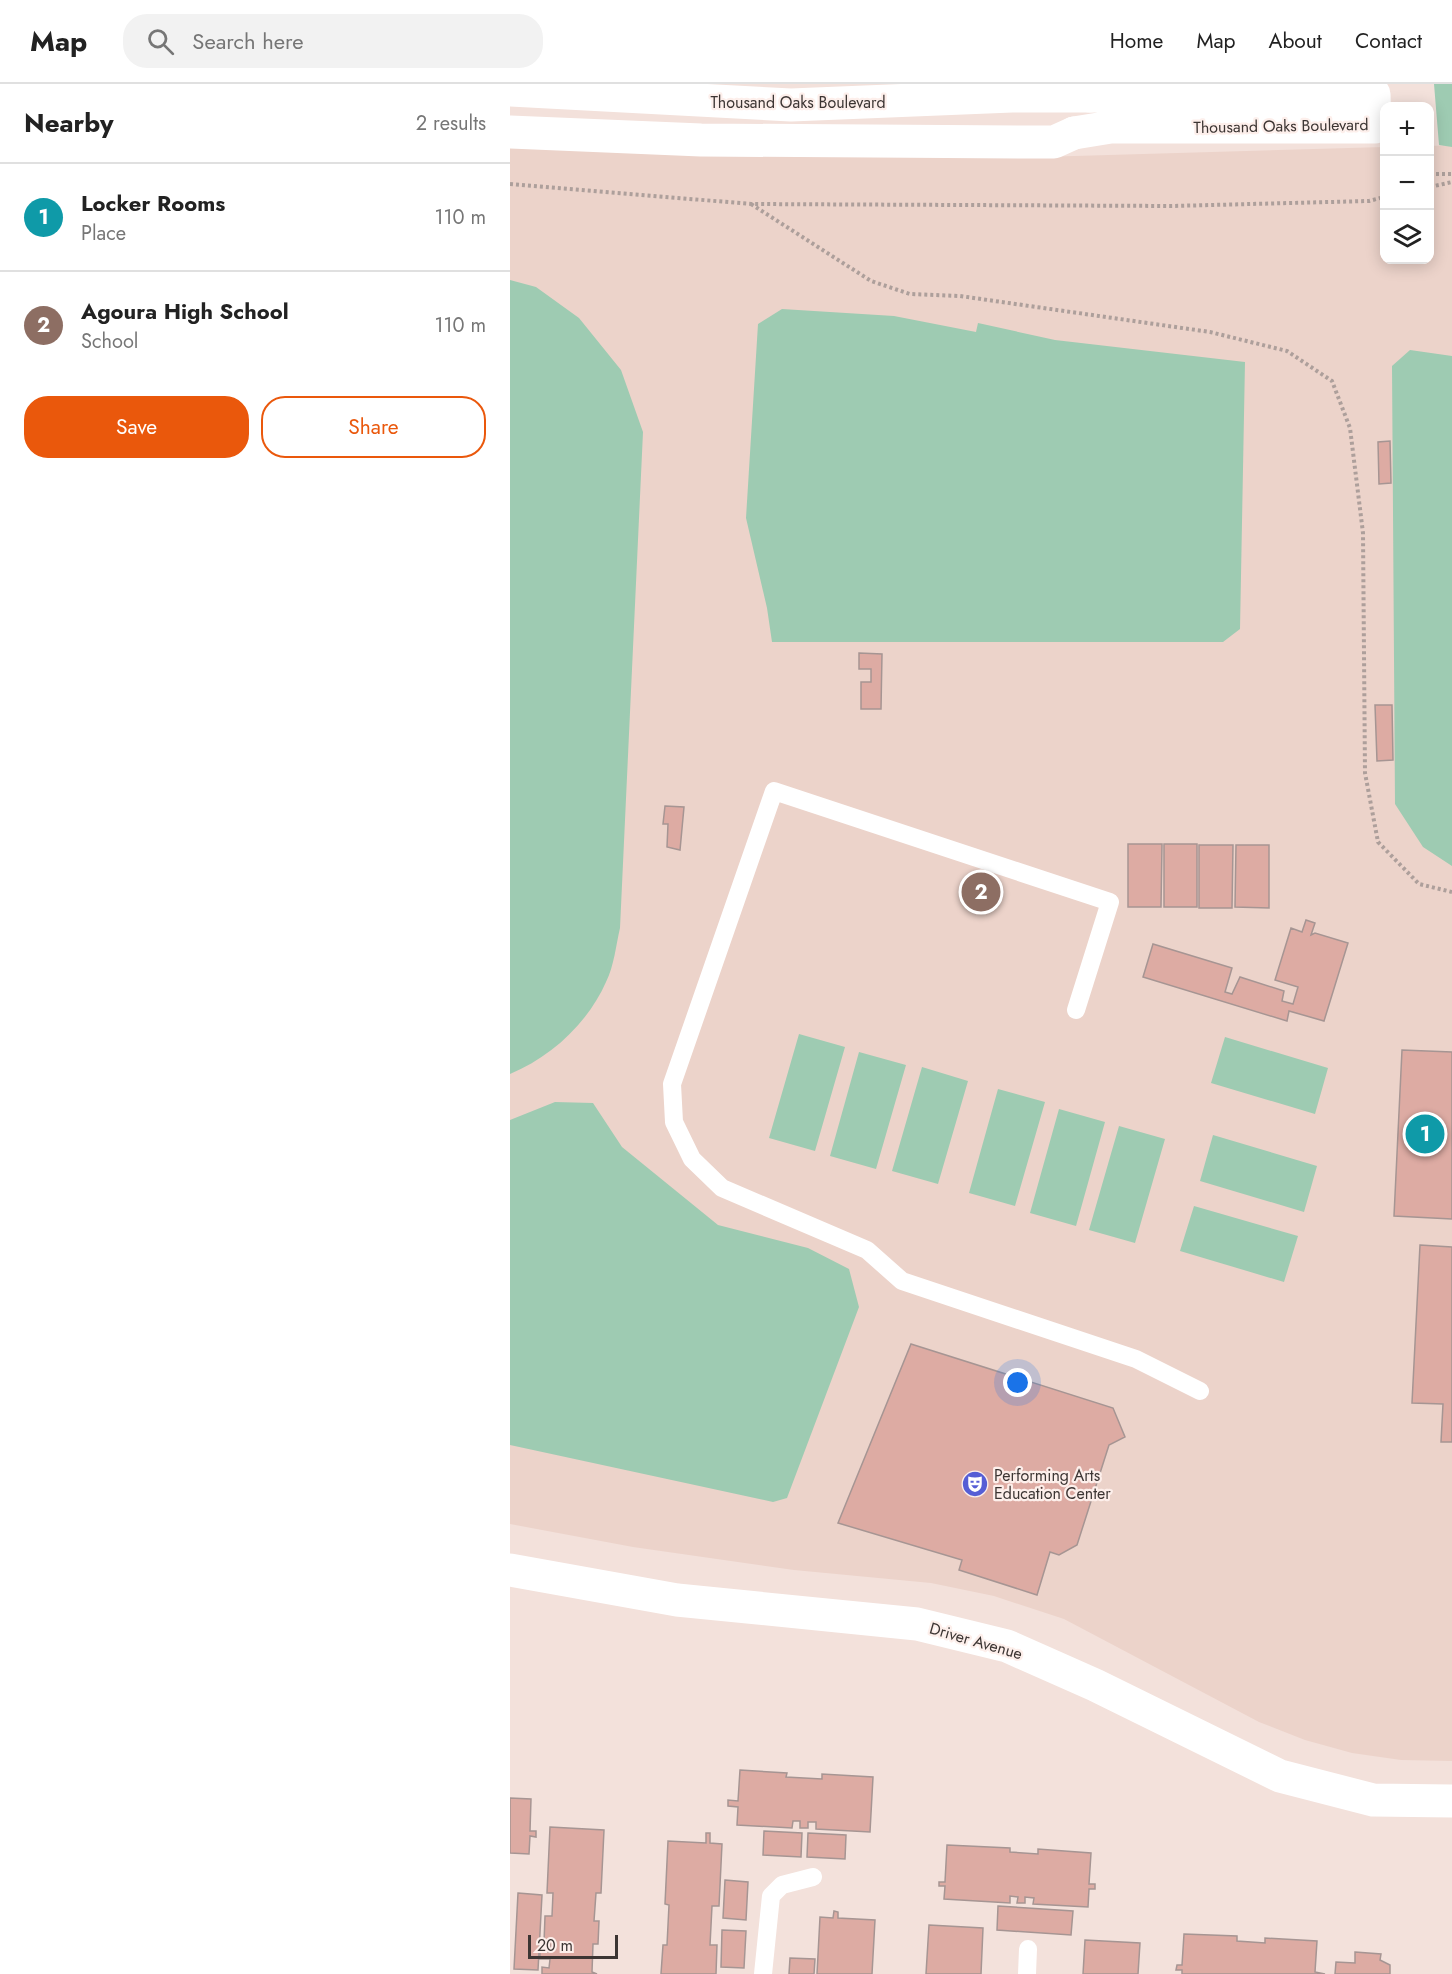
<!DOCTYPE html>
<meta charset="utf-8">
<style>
:root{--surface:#fff;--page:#f2f2f2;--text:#222;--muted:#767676;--line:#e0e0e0;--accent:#ea580c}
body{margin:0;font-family:Jost,sans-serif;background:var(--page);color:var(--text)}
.controls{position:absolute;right:18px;top:18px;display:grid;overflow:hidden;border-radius:12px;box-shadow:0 3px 15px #0003}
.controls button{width:54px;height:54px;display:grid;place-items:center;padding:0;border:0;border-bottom:2px solid var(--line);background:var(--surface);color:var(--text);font:30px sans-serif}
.scale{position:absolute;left:18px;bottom:15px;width:90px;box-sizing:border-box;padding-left:6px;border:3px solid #3c3533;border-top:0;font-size:16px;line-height:21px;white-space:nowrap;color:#3c3533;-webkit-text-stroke:4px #fdefeb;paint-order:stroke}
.you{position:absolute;left:508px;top:1299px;width:21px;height:21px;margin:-15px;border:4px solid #fff;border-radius:50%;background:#1a73e8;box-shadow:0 0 0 9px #1a73e833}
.badge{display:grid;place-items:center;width:39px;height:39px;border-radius:50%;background:var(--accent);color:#fff;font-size:20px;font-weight:700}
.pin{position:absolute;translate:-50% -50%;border:3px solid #fff;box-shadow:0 2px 6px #0006}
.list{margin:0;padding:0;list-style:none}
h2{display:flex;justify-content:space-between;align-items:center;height:78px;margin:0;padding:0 24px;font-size:26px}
h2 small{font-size:20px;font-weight:400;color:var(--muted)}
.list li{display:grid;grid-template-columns:39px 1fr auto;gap:18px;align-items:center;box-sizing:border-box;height:108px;padding:0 24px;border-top:2px solid var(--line)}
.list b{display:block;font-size:22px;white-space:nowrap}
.list p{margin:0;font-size:20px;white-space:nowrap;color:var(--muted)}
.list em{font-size:20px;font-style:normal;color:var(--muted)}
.actions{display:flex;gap:12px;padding:18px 24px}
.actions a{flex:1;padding:14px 0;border:2px solid var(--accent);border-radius:24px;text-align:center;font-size:21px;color:var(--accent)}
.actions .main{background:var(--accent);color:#fff}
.icon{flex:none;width:33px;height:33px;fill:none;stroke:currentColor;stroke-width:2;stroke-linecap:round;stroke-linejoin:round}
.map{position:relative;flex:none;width:942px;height:1890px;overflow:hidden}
header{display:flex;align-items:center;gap:36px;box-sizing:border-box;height:84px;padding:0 30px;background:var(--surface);border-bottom:2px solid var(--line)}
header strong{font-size:28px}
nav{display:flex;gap:33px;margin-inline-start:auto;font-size:21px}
.search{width:420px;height:54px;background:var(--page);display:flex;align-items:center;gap:15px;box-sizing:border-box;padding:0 21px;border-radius:24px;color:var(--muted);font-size:22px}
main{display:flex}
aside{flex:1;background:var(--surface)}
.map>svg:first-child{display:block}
.built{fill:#ecd3ca}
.green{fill:#9ecbb2}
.building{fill:#ddaba3;stroke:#a69593;stroke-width:1.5}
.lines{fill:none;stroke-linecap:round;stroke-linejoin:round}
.path{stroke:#ad9f9b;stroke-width:4;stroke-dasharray:3 3;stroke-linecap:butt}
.lane{stroke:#fff;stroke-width:18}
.street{stroke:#fff;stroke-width:33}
.secondary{stroke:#fff;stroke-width:33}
.labels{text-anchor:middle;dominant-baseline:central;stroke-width:4.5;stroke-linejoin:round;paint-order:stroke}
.street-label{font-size:16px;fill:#3c3533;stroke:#fdefeb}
.poi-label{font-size:16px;fill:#3c3533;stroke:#fdefeb;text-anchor:start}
</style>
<header>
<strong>Map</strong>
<div class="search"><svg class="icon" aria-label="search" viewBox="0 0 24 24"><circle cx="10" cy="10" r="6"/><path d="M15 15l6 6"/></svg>Search here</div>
<nav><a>Home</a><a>Map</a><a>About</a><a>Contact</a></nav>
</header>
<main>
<aside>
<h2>Nearby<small>2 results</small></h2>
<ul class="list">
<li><span class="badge" style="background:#0f9aa8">1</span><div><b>Locker Rooms</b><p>Place</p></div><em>110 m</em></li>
<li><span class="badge" style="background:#8d6e63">2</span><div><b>Agoura High School</b><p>School</p></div><em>110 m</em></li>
</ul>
<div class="actions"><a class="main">Save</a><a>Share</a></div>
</aside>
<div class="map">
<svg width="942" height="1890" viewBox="0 0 942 1890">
<rect width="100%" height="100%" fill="#f3e1db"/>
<path class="built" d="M0 57 530 73 874 63V176H920V62L942 61V1677L891 1676 842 1669 795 1656 749 1638 554 1535 484 1512 421 1499 284 1486 123 1463 0 1440Z"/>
<path class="green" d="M924 0H942V63L929 61Z
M0 196 26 203 69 234 111 286 133 348 110 844C106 861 104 882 96 898 78 939 41 973 0 990Z
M272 225 384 232 466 248 468 239 545 256 735 278 730 545 713 558H262L257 524 236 434 248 240Z
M900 266 942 272V782L913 763 885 720 882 282Z
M289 950 335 963 305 1067 259 1054Z
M715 953 818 984 805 1030 701 999Z
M349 968 396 981 366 1085 320 1072Z
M412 983 458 997 428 1100 382 1087Z
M488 1005 535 1018 505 1122 459 1109Z
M45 1018 83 1019 112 1063 208 1141 298 1164 339 1185 349 1223 277 1414 263 1418 0 1361V1036Z
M549 1025 595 1038 566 1142 520 1129Z
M609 1042 655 1055 625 1159 579 1146Z
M703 1051 807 1082 794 1128 690 1097Z
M684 1122 788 1152 774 1198 670 1167Z"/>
<path class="building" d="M880 357 881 399 869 400 868 358Z
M349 569 372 570 371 625H351V598H361V585H349Z
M865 621H882L883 676 867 677Z
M155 722 174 723 170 766 157 763 158 740H153Z
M618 760H652L651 823H618Z
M654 760H687V823H654Z
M689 761H723L722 824H689Z
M726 761H759V824L725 823Z
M796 836 805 839 801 851 805 849 838 859 814 937 779 927 777 937 633 893 643 860 722 884 715 908 722 910 730 893 774 907 772 917 783 920 788 903 765 896 781 844 792 848Z
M892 966 942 968V1135L884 1132Z
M910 1161 942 1163V1358H931L933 1320 902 1319Z
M401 1260 603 1324 615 1353 599 1361 567 1461 549 1471 540 1468 527 1511 449 1486 452 1476 328 1439Z
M230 1686 277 1689 276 1693 312 1695V1690L363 1693 360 1748 306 1745V1738H298V1744H290V1737H283L282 1744 227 1741 228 1723 218 1722V1716L228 1717Z
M0 1714 21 1715 20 1747H26V1753L20 1752 19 1770 0 1769Z
M40 1743 94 1746 91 1809H86L84 1837H89L88 1860H83L82 1888 87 1890H32V1883L39 1884 40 1875H30V1867L40 1868V1860L34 1859 35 1832H42L43 1809H37Z
M254 1747 292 1749 291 1773 253 1771Z
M196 1749H200V1759L212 1760 209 1822H202L200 1861H207L206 1890H151L153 1861H157L159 1821 155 1820 158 1757 196 1759Z
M298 1749 336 1751 335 1775 297 1773Z
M437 1761 500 1764V1768L528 1770V1765L581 1769 579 1800H585V1805H579L578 1823 523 1820 524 1814 515 1813V1819H507L508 1813 500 1812V1819L434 1815 435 1802H429V1798H435Z
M215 1796 238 1798 236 1836 213 1834Z
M8 1809 32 1811 28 1886 4 1885Z
M488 1822 563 1827 561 1851 487 1846Z
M324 1827 328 1828V1834L365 1836 362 1890H307L310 1833 323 1834Z
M419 1841 473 1844 471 1890H416Z
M212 1846 236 1847 234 1884 211 1883Z
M674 1850 727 1852V1857L755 1859V1854L807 1857 805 1888 815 1890H672V1886H666L667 1881H672Z
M575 1856 630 1859 628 1890H573Z
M845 1868 871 1870 870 1876 880 1881V1890H825L826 1878 845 1879Z
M280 1874 305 1875 304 1890H279Z"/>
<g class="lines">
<path class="path" d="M920 90H942
M0 100 241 120 662 122 859 117 874 113
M920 103 942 98
M241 120 361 197 400 210 450 212 700 248 777 267 822 297 840 344 853 449 855 689 868 758 909 800 942 808"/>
<path class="lane" d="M566 926 600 818 264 707 162 1000 164 1038 182 1075 212 1104 357 1166 392 1197 626 1275 690 1307
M253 1890 261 1812 272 1801 303 1793
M517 1890 518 1865"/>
<path class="street" d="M564 49 601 43H865L864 10 580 12"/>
<path class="secondary" d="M0 6 281 21 502 12H580
M0 48 191 56 522 58H544L564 49
M0 1486 167 1516 407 1540 497 1562 585 1601 770 1692 863 1716 942 1717"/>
</g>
<defs>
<g id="theatre-disc" transform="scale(1.35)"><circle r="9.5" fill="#565ed5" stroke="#fdefeb"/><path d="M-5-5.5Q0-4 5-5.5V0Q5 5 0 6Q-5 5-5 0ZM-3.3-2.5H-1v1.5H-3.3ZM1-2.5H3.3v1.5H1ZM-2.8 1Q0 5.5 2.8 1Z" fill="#fff"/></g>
</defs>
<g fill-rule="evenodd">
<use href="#theatre-disc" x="465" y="1400"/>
</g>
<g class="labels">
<g class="street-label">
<text x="288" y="18">Thousand Oaks Boulevard</text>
<text transform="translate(771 42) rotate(-1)">Thousand Oaks Boulevard</text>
<text transform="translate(466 1557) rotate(16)">Driver Avenue</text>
</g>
<g class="poi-label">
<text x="484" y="1391">Performing Arts<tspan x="484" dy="18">Education Center</tspan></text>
</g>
</g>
</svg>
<div class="controls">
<button>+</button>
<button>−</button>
<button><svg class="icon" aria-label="layers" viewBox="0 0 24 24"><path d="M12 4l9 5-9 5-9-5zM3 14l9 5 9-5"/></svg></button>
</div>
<div class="scale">20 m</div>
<div class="you"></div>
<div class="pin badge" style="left:915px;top:1050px;background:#0f9aa8">1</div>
<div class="pin badge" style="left:471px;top:808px;background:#8d6e63">2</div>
</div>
</main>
